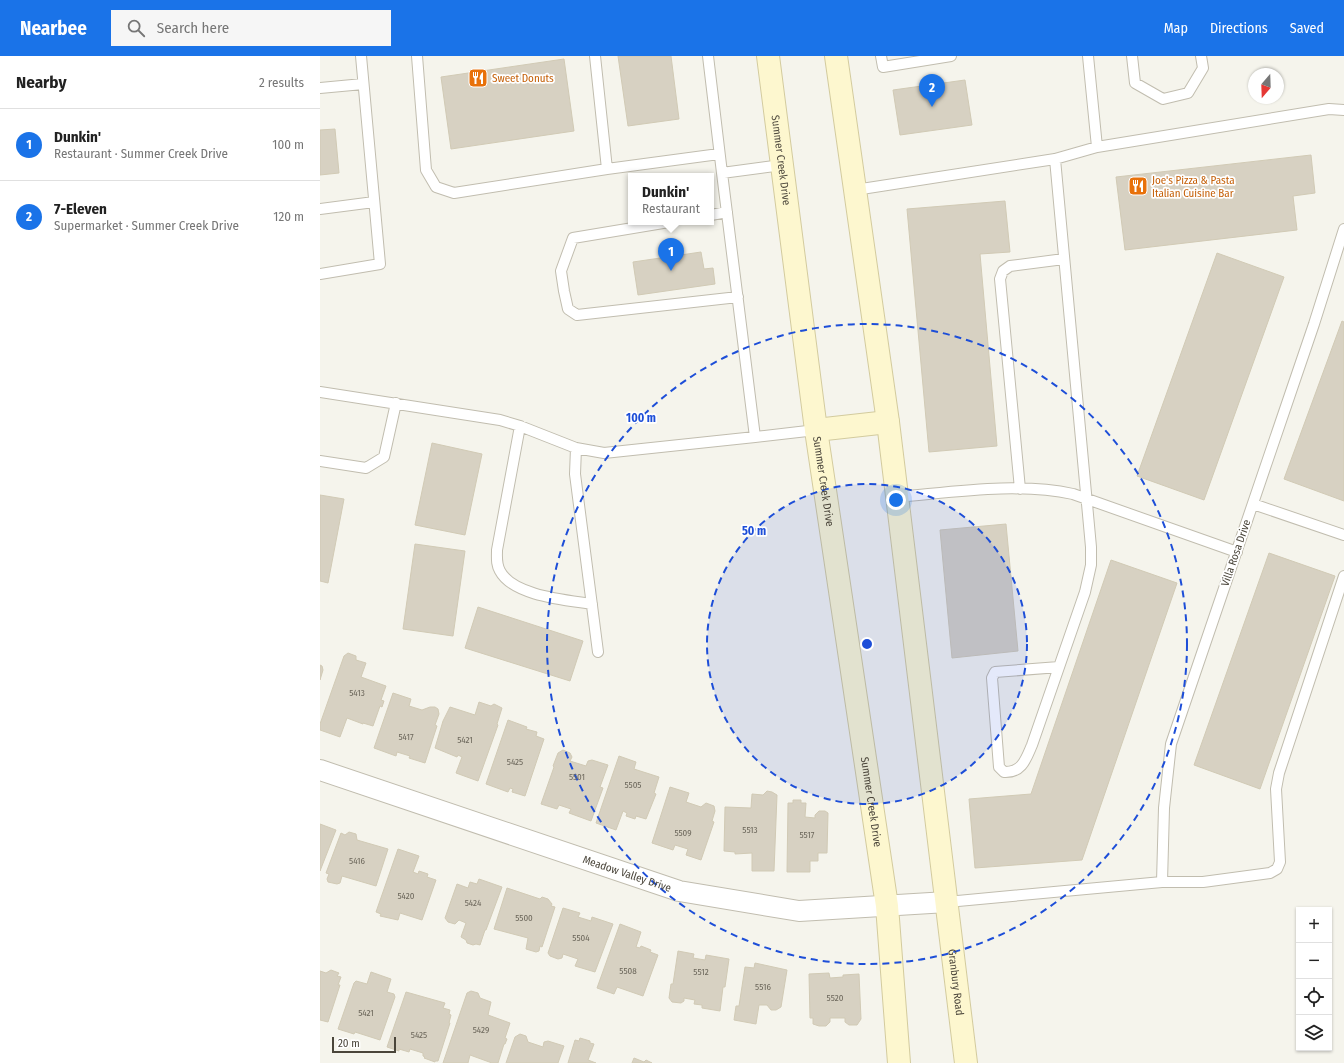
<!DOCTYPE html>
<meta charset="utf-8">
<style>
:root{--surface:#fff;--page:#f6f6f6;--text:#222;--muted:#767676;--line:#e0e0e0;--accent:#1a73e8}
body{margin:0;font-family:"Fira Sans Condensed",sans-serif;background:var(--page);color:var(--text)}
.controls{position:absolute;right:12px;bottom:12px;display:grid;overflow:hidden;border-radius:0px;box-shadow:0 1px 3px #0004}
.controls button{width:36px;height:36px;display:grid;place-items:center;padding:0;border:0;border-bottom:1px solid var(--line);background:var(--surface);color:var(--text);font:20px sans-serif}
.compass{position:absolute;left:928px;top:12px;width:36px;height:36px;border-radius:50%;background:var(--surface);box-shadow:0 1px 3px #0004;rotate:199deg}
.scale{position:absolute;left:12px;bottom:10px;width:64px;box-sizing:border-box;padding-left:4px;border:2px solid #4a453a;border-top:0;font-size:11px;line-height:14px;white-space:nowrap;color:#4a453a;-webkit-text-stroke:3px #fff;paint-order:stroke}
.you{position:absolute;left:576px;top:444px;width:14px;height:14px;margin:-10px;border:3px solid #fff;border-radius:50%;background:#1a73e8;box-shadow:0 0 0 6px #1a73e833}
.badge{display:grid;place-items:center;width:26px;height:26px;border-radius:50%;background:var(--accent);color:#fff;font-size:13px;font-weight:700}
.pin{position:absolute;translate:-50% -33px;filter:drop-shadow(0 1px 2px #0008)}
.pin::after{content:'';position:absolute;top:21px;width:14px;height:12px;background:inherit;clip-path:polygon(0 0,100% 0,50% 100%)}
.popup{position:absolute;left:308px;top:117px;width:86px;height:52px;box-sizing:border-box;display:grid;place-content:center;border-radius:0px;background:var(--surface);filter:drop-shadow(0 1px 3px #0005);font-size:13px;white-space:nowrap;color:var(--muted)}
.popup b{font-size:15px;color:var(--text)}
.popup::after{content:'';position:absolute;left:50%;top:100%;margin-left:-8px;border:8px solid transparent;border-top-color:var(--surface)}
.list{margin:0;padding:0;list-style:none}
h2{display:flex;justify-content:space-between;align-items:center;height:52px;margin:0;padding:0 16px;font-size:17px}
h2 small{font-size:13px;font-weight:400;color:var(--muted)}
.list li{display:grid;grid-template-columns:26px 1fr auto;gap:12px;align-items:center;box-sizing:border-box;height:72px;padding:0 16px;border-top:1px solid var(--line)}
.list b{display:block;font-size:15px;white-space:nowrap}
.list p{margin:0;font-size:13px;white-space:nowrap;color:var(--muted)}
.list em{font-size:13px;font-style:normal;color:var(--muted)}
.icon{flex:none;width:22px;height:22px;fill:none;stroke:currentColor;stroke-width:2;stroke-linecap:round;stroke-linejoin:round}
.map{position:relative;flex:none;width:1024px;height:1007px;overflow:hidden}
header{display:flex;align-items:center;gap:24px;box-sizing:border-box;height:56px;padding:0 20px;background:var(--accent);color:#fff}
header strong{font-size:19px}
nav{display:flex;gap:22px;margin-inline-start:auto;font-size:14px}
.search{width:280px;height:36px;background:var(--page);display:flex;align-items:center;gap:10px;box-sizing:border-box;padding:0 14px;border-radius:0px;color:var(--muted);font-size:15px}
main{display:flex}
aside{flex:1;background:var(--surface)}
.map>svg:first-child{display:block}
.building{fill:#d7d1c2;stroke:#d1cab5}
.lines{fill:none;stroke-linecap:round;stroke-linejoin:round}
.lane-casing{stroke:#c1bdaf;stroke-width:12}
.street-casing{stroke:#c1bdaf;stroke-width:22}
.secondary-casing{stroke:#d3cb9e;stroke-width:24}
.lane{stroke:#fff;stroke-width:10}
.street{stroke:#fff;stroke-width:20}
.secondary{stroke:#fdf7cf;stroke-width:22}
.ring{fill:none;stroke:#1d4ed8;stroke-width:2;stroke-dasharray:7 5}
.labels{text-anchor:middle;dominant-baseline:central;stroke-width:3.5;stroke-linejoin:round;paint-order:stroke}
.number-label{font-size:9px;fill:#6d685c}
.food-label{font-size:11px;fill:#c56008;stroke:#fff;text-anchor:start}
.street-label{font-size:11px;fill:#4a453a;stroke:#fff}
.centre{fill:#1d4ed8;stroke:#fff;stroke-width:2}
.ring-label{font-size:12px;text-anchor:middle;font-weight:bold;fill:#1d4ed8;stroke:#fff;stroke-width:3.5;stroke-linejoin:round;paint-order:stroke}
</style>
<header>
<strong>Nearbee</strong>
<div class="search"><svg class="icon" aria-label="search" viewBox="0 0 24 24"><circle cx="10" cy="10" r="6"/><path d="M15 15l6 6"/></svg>Search here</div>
<nav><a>Map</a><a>Directions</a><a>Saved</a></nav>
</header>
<main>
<aside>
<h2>Nearby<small>2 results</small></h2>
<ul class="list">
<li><span class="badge">1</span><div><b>Dunkin'</b><p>Restaurant · Summer Creek Drive</p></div><em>100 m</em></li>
<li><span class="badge">2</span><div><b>7-Eleven</b><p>Supermarket · Summer Creek Drive</p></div><em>120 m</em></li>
</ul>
</aside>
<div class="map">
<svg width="1024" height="1007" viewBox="0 0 1024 1007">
<rect width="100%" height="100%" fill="#f5f4ec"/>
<path class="building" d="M298 0H351L359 63 308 70Z
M244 3 254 75 131 93 121 21Z
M645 24 652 69 580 79 573 34Z
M15 73 19 117 0 119V74Z
M991 99 995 137 973 140 977 174 805 194 796 121Z
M685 145 690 196 660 198 677 390 609 396 587 153Z
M381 196 384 213 393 212 395 228 318 239 313 206Z
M897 197 964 221 884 444 817 420Z
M1022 265 1024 266V445L964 423Z
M112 387 162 398 145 479 95 469Z
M0 439 24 443 8 527 0 525Z
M686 468 698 595 632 602 620 474Z
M95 488 145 495 133 580 83 573Z
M949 497 1015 520 940 733 874 709Z
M791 504 857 527 762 804 655 812 649 743 711 738Z
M158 551 263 585 250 625 145 592Z
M28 597 36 600V604L46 607 41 621 66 630 61 644 64 645 62 651 60 650 53 670 43 667V668L27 662 20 681 0 674V668L24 600Z
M0 609 2 610 3 614 0 624Z
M73 637 91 643 89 650 102 654 110 651H115L118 653 119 658 115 669 117 670 105 707 89 702 90 700 77 696 76 700 54 692Z
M159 646 171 650 174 648 182 652 177 668 178 669 158 725 136 717 142 701 138 699 137 701 115 692 123 665 130 651 155 659Z
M188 664 207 671 206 673 217 676 216 680 224 683 205 740 192 736 193 733 190 732 188 736 166 728Z
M243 694 250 697 252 701 250 705 266 710 268 705 272 704 288 709 280 731 283 732 271 765 249 757 251 753 239 749 237 753 221 748 234 711 233 710 238 697Z
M299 700 316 706 314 713 339 721 334 737 336 738 326 763 316 760 315 763 306 760 307 757 303 755 296 774 276 767Z
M350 731 369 737 366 746 381 751 386 747 394 750 395 755 392 765 394 766 381 804 366 799 368 793 355 789 353 794 332 787Z
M447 735 452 736 457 739 454 815H432V797L415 798V796L404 795 405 751 431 752 432 738 443 739Z
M473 744H481V747H486L485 761 495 762V759L499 755H505L508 757 507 797H498V805H490V816H467L468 747H473Z
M0 768 16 774 0 815Z
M29 776 36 778 37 784 68 793 56 830 22 820 20 827 17 828 8 826 7 823 9 818 6 817 21 777 25 779Z
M78 793 99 800 93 816 98 818 99 815 108 818 107 821 116 824 102 864 80 857 78 864 60 860 61 858 56 856Z
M159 823 182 831 166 874H165L160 889 156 888 153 889 147 887 146 884 141 881 146 867 139 864 135 868 128 866 125 862 137 828 148 832 150 826 157 828Z
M187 832 220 843 222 841 228 843 232 848 231 850 235 851 222 891 220 890 219 895 216 896 206 893 208 882 174 873Z
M243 852 260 857 258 861 271 865 272 861 293 868 275 916 255 910 258 903 243 898 242 902 238 903 230 900 228 897Z
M300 868 321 876 316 891 320 892 321 890 331 894 330 896 338 899 323 940 297 931 294 938 277 932Z
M358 895 374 898 373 902 385 904 386 899 409 903 405 931H403L400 955 382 952V949L374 948 375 944 364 942V945L361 947 352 946 349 942 351 928H353Z
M435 907 467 914 461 951 456 954H451L447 949H439L436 968 414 964 416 950H419L425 911 434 912Z
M11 914 19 917 17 920 21 921 18 929H20L8 966 0 964V915L6 917Z
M51 916 71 923 67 936 74 938 75 941 60 984 35 976 34 978 18 973 34 927 36 925 47 928Z
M509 917 510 922 523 921V919L539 918 541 963 537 969H529L525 966V962H510V966L506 970H499L493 968V962H490L489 918Z
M151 935 158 937 160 942 171 946 168 959 190 967 185 982 187 983 185 988H184L178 1007H172L150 999 148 1007H123L147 937Z
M86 936 125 947 123 952 130 954 129 958 131 959 129 967H130L118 1005H115V1006L104 1002 105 1001 103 1000V997L90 993 89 996 79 993V995L67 991Z
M200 978 206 980 208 986 223 991 224 986 228 985 244 990 238 1007H186L195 981Z
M260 982 270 985V987L274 988 268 1004 276 1007H248L255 984 259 985Z
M314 1002 324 1006 326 1004 332 1007H312Z"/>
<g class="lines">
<g class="lane-casing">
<path id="lane" d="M97 0 106 114 116 131 134 137 287 113 399 98
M275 0 287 113
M388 0 402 117 462 109
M561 0 563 11 631 0
M812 0 815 27 843 43 868 37 883 12 881 0
M0 32 43 28
M777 91 1009 53 1024 54
M735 103 771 491V509L765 536 712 689C706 703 702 717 684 716L679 711 672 622 675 616 739 611
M402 117 435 381 496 374
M535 134 735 103 777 91 768 0
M0 153 54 146
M391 159 407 156
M349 166 253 182 241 215 244 235 248 253 257 259 418 241
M0 218 60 208 41 0
M0 336 180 364 200 370 256 392 284 397 435 381
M200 370 177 494C177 502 176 508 180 515 193 540 247 544 272 548
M256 392 255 418 278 596
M0 405 46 412 64 401 76 347
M700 433 680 223 683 215 690 210 744 203
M577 441C635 436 696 426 753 438L917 496
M933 448 1024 479
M842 826 844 752 851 688 994 268 1024 173
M627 846 842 826H883L950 817 957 813 960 806 956 733 959 717 1024 520"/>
</g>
<g class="street-casing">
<g id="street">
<path id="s1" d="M0 714 359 835 479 855 627 846"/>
</g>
</g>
<g class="secondary-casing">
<g id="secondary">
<path id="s2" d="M448 0 496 374 567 850 579 1007"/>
<path id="s3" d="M516 0 568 366 646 1007"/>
<path d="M496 374 568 366"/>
</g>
</g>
<use href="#lane" class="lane"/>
<use href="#street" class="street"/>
<use href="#secondary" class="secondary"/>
</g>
<circle cx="547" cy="588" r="160" fill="#1d4ed8" fill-opacity=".12"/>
<g class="ring">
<circle cx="547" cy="588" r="160"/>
<circle cx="547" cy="588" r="320"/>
</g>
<defs>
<g id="restaurant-square" transform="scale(1)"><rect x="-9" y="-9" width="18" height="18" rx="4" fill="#e8710a" stroke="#fff"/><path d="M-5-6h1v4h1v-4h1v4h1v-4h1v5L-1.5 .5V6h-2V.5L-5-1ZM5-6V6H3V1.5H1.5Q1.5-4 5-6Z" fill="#fff"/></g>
</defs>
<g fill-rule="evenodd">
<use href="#restaurant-square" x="158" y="22"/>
<use href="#restaurant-square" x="818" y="130"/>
</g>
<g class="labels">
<g class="number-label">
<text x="37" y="637">5413</text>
<text x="86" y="681">5417</text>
<text x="145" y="684">5421</text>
<text x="195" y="706">5425</text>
<text x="257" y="721">5501</text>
<text x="313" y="729">5505</text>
<text x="430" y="774">5513</text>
<text x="363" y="777">5509</text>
<text x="487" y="779">5517</text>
<text x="37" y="805">5416</text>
<text x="86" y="840">5420</text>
<text x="153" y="847">5424</text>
<text x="204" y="862">5500</text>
<text x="261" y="882">5504</text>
<text x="308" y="915">5508</text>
<text x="381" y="916">5512</text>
<text x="443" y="931">5516</text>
<text x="515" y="942">5520</text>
<text x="46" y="957">5421</text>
<text x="161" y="974">5429</text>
<text x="99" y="979">5425</text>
</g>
<g class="food-label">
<text x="172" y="22">Sweet Donuts</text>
<text x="832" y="124">Joe's Pizza &amp; Pasta<tspan x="832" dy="13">Italian Cuisine Bar</tspan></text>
</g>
<g class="street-label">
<text stroke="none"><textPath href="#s2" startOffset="105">Summer Creek Drive</textPath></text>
<text stroke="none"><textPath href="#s2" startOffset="429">Summer Creek Drive</textPath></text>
<text transform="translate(916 497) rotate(-71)">Villa Rosa Drive</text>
<text stroke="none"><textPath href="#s2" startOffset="753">Summer Creek Drive</textPath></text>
<text stroke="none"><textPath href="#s1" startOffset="324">Meadow Valley Drive</textPath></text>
<text stroke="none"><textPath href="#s3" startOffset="934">Granbury Road</textPath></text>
</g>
</g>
<circle cx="547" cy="588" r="6" class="centre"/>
<g class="ring-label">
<text x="321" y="366">100 m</text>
<text x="434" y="479">50 m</text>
</g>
</svg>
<div class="controls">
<button>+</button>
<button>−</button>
<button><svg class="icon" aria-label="locate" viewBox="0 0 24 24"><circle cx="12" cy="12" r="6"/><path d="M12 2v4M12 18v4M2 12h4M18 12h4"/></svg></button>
<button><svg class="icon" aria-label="layers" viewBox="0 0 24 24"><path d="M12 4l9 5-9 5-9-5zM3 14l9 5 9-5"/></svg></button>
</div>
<svg class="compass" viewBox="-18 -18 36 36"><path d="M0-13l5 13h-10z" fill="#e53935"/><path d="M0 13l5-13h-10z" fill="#767676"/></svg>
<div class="scale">20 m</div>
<div class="you"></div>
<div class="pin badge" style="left:351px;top:215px">1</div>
<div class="popup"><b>Dunkin'</b>Restaurant</div>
<div class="pin badge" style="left:612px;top:51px">2</div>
</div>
</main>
